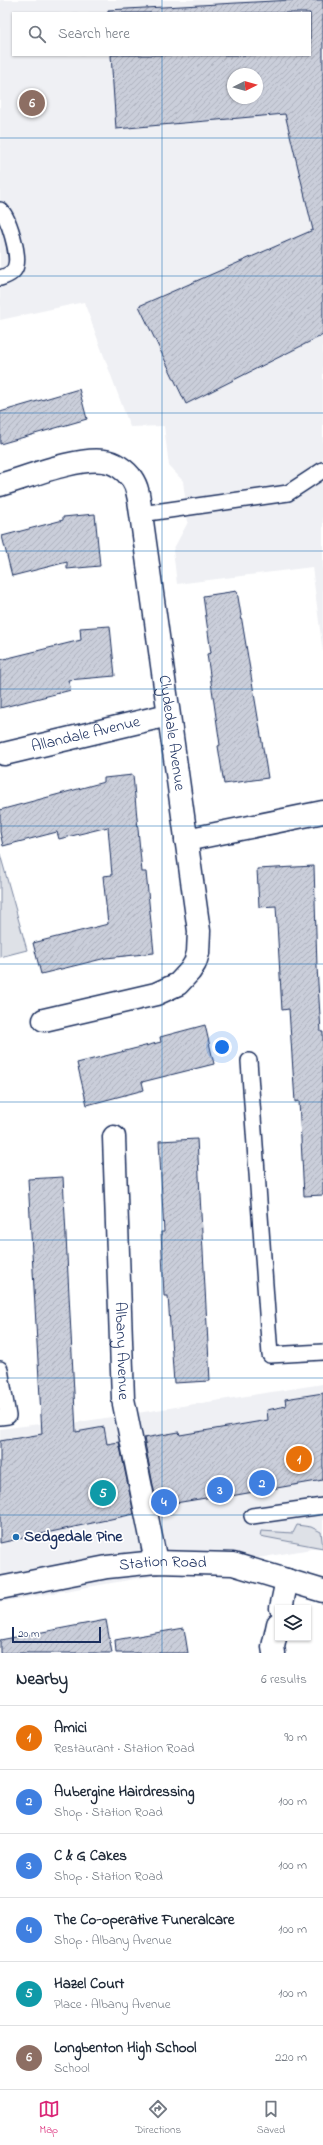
<!DOCTYPE html>
<meta charset="utf-8">
<style>
:root{--surface:#fff;--page:#f2f2f3;--text:#1f2937;--muted:#747a83;--line:#e0e1e3;--accent:#db2777}
body{margin:0;font-family:"Indie Flower",sans-serif;background:var(--page);color:var(--text)}
.controls{position:absolute;right:12px;bottom:12px;display:grid;overflow:hidden;border-radius:0px;box-shadow:0 1px 3px #0004}
.controls button{width:36px;height:36px;display:grid;place-items:center;padding:0;border:0;border-bottom:1px solid var(--line);background:var(--surface);color:var(--text);font:20px sans-serif}
.compass{position:absolute;left:227px;top:68px;width:36px;height:36px;border-radius:50%;background:var(--surface);box-shadow:0 1px 3px #0004;rotate:85deg}
.scale{position:absolute;left:12px;bottom:10px;width:89px;box-sizing:border-box;padding-left:4px;border:2px solid #1b2f5e;border-top:0;font-size:11px;line-height:14px;white-space:nowrap;color:#1b2f5e;-webkit-text-stroke:3px #fff;paint-order:stroke}
.you{position:absolute;left:222px;top:1047px;width:14px;height:14px;margin:-10px;border:3px solid #fff;border-radius:50%;background:#1a73e8;box-shadow:0 0 0 6px #1a73e833}
.badge{display:grid;place-items:center;width:26px;height:26px;border-radius:50%;background:var(--accent);color:#fff;font-size:13px;font-weight:700}
.pin{position:absolute;translate:-50% -50%;border:2px solid #fff;box-shadow:0 1px 4px #0006}
.list{margin:0;padding:0;list-style:none}
h2{display:flex;justify-content:space-between;align-items:center;height:52px;margin:0;padding:0 16px;font-size:17px}
h2 small{font-size:13px;font-weight:400;color:var(--muted)}
.list li{display:grid;grid-template-columns:26px 1fr auto;gap:12px;align-items:center;box-sizing:border-box;height:64px;padding:0 16px;border-top:1px solid var(--line)}
.list b{display:block;font-size:15px;white-space:nowrap}
.list p{margin:0;font-size:13px;white-space:nowrap;color:var(--muted)}
.list em{font-size:13px;font-style:normal;color:var(--muted)}
.icon{flex:none;width:22px;height:22px;fill:none;stroke:currentColor;stroke-width:2;stroke-linecap:round;stroke-linejoin:round}
.map{position:relative;flex:none;width:323px;height:1653px;overflow:hidden}
.search{position:absolute;background:var(--surface);box-shadow:0 1px 3px #0004;left:12px;right:12px;top:12px;height:44px;display:flex;align-items:center;gap:10px;box-sizing:border-box;padding:0 14px;border-radius:0px;color:var(--muted);font-size:15px}
.sheet{height:436px;background:var(--surface)}
nav{display:flex;justify-content:space-around;align-items:center;box-sizing:border-box;height:56px;border-top:1px solid var(--line);background:var(--surface);font-size:11px;color:var(--muted)}
nav a{display:grid;justify-items:center;gap:2px}
nav .on{color:var(--accent)}
.map>svg:first-child{display:block}
.built{fill:#eff0f4;fill-rule:evenodd}
.green{fill:#dee1e7;stroke:#7c88a2}
.building{fill:url(#building-hatch);stroke:#1b2f5e;fill-rule:evenodd}
.lines{fill:none;stroke-linecap:round;stroke-linejoin:round}
.service-casing{stroke:#1b2f5e;stroke-width:18}
.pedestrian-casing{stroke:#1b2f5e;stroke-width:25}
.minor-casing{stroke:#1b2f5e;stroke-width:25}
.secondary-casing{stroke:#1b2f5e;stroke-width:25}
.service{stroke:#fff;stroke-width:15}
.pedestrian{stroke:#fff;stroke-width:22}
.minor{stroke:#fff;stroke-width:22}
.secondary{stroke:#fff;stroke-width:22}
.grid{fill:none;stroke:#1f6fb2;stroke-width:1;stroke-opacity:0.55}
.poi-dot{fill:#1f6fb2;stroke:#fff;stroke-width:1.5}
.labels{text-anchor:middle;dominant-baseline:central;stroke-width:3.5;stroke-linejoin:round;paint-order:stroke}
.street-label{font-size:16px;fill:#1b2f5e;stroke:#fff}
.poi-label{font-size:16px;font-weight:bold;fill:#1b2f5e;stroke:#fff;text-anchor:start}
</style>
<div class="map">
<svg width="323" height="1653" viewBox="0 0 323 1653">
<defs>
<pattern id="building-hatch" width="6" height="6" patternUnits="userSpaceOnUse"><rect width="6" height="6" fill="#caceda"/><path d="M-1 1l2-2M0 6l6-6M5 7l2-2" fill="none" stroke="#adb1be"/></pattern>
</defs>
<rect width="100%" height="100%" fill="#fff"/>
<filter id="ink" filterUnits="userSpaceOnUse"><feTurbulence type="fractalNoise" baseFrequency=".025" numOctaves="2"/><feDisplacementMap in="SourceGraphic" scale="8" xChannelSelector="R" yChannelSelector="G"/><feConvolveMatrix kernelMatrix="1 2 1 2 8 2 1 2 1" color-interpolation-filters="sRGB"/></filter>
<g filter="url(#ink)">
<path class="built" d="M0 0H323V653L312 567 177 584 173 550 188 522 183 481 169 466 164 426 130 427 84 302 0 320ZM13 13H310V55H13ZM233 74H257V98H233Z
M323 1384V1547L0 1602V1429L55 1422 60 1425Z"/>
<path class="green" d="M0 854 27 950 0 957Z
M297 1525 311 1527 321 1532 323 1548 260 1536 261 1531 293 1533Z"/>
<path class="building" d="M292 0H323V335L186 404 139 306 313 230 285 114 116 129 111 55H310V13H108V10ZM233 74H257V98H233Z
M79 389 87 419 0 444V412Z
M95 514 100 566 67 569V562L12 576 2 536 63 520V517Z
M237 591 268 778 224 784 218 746 220 745 207 654 211 653 203 596Z
M110 626 115 676 68 680 71 690 0 708V660L81 640 80 628Z
M133 775 142 872H146L154 953 106 958 41 974 33 943 108 924 103 876 112 875 108 827 59 839 57 832 3 846 0 832V810L104 782V778Z
M314 866 317 967 321 1032H323V1195L304 1196 299 1101 295 1102 289 1009 282 1010 276 906 259 907 257 869Z
M205 1025 214 1064 142 1082 144 1090 87 1105 77 1063 161 1042 160 1037Z
M197 1139 210 1381 174 1383 168 1296H164L161 1232H164L159 1141Z
M63 1177 76 1432 104 1427 107 1444 119 1442 134 1514 0 1543V1441L42 1434 28 1179Z
M323 1393V1480L219 1498 218 1496 157 1506 144 1438 179 1432 180 1435 268 1420 267 1410 286 1406 285 1399Z
M106 1620 112 1653H0V1640Z
M184 1628 188 1653H116L115 1640Z"/>
<g class="lines">
<g class="service-casing">
<path id="service" d="M0 210C9 216 19 255 16 265 15 273 7 276 0 278
M141 514 288 493 323 470
M249 1061 270 1355 323 1352
M0 1369 8 1416 0 1417
M252 1516 323 1506"/>
</g>
<g class="pedestrian-casing">
<g id="pedestrian">
<path id="s1" d="M114 1137 123 1399 156 1562"/>
</g>
</g>
<g class="minor-casing">
<g id="minor">
<path id="s2" d="M0 485C28 477 77 457 104 461 114 462 126 470 132 479 139 489 139 502 141 514L199 931 198 953 195 963 190 971 178 984 156 994 44 1020"/>
<path id="s3" d="M4 754 168 715"/>
<path d="M186 840 323 812"/>
<path d="M281 1608 287 1580"/>
<path d="M274 1653 273 1647 278 1624"/>
</g>
</g>
<g class="secondary-casing">
<g id="secondary">
<path id="s4" d="M0 1588 107 1567 156 1562 233 1564 323 1591"/>
</g>
</g>
<use href="#service" class="service"/>
<use href="#pedestrian" class="pedestrian"/>
<use href="#minor" class="minor"/>
<use href="#secondary" class="secondary"/>
</g>
</g>
<path class="grid" d="M162 0V13M162 55V1653M0 138H323M0 276H323M0 413H323M0 551H323M0 689H323M0 826H323M0 964H323M0 1102H323M0 1240H323M0 1378H323M0 1515H323"/>
<circle class="poi-dot" cx="16" cy="1537" r="4"/>
<g class="labels">
<g class="street-label">
<text stroke="none"><textPath href="#s2" startOffset="399">Clydedale Avenue</textPath></text>
<text stroke="none"><textPath href="#s3" startOffset="84">Allandale Avenue</textPath></text>
<text stroke="none"><textPath href="#s1" startOffset="214">Albany Avenue</textPath></text>
<text stroke="none"><textPath href="#s4" startOffset="165">Station Road</textPath></text>
</g>
<g class="poi-label">
<text x="24" y="1537">Sedgedale Pine</text>
</g>
</g>
</svg>
<div class="controls">
<button><svg class="icon" aria-label="layers" viewBox="0 0 24 24"><path d="M12 4l9 5-9 5-9-5zM3 14l9 5 9-5"/></svg></button>
</div>
<svg class="compass" viewBox="-18 -18 36 36"><path d="M0-13l5 13h-10z" fill="#e53935"/><path d="M0 13l5-13h-10z" fill="#747a83"/></svg>
<div class="scale">20 m</div>
<div class="you"></div>
<div class="pin badge" style="left:299px;top:1459px;background:#e8710a">1</div>
<div class="pin badge" style="left:262px;top:1483px;background:#3f7fe0">2</div>
<div class="pin badge" style="left:220px;top:1490px;background:#3f7fe0">3</div>
<div class="pin badge" style="left:164px;top:1502px;background:#3f7fe0">4</div>
<div class="pin badge" style="left:103px;top:1493px;background:#0f9aa8">5</div>
<div class="pin badge" style="left:32px;top:103px;background:#8d6e63">6</div>
<div class="search"><svg class="icon" aria-label="search" viewBox="0 0 24 24"><circle cx="10" cy="10" r="6"/><path d="M15 15l6 6"/></svg>Search here</div>
</div>
<section class="sheet">
<h2>Nearby<small>6 results</small></h2>
<ul class="list">
<li><span class="badge" style="background:#e8710a">1</span><div><b>Amici</b><p>Restaurant · Station Road</p></div><em>90 m</em></li>
<li><span class="badge" style="background:#3f7fe0">2</span><div><b>Aubergine Hairdressing</b><p>Shop · Station Road</p></div><em>100 m</em></li>
<li><span class="badge" style="background:#3f7fe0">3</span><div><b>C &amp; G Cakes</b><p>Shop · Station Road</p></div><em>100 m</em></li>
<li><span class="badge" style="background:#3f7fe0">4</span><div><b>The Co-operative Funeralcare</b><p>Shop · Albany Avenue</p></div><em>100 m</em></li>
<li><span class="badge" style="background:#0f9aa8">5</span><div><b>Hazel Court</b><p>Place · Albany Avenue</p></div><em>100 m</em></li>
<li><span class="badge" style="background:#8d6e63">6</span><div><b>Longbenton High School</b><p>School</p></div><em>220 m</em></li>
</ul>
</section>
<nav>
<a class="on"><svg class="icon" aria-label="map" viewBox="0 0 24 24"><path d="M3 6l6-2 6 2 6-2v14l-6 2-6-2-6 2zM9 4v14M15 6v14"/></svg>Map</a>
<a><svg class="icon" aria-label="directions" viewBox="0 0 24 24"><path d="M12 3l9 9-9 9-9-9zM9 14v-3h6M13 9l2 2-2 2"/></svg>Directions</a>
<a><svg class="icon" aria-label="saved" viewBox="0 0 24 24"><path d="M7 4h10v16l-5-4-5 4z"/></svg>Saved</a>
</nav>
